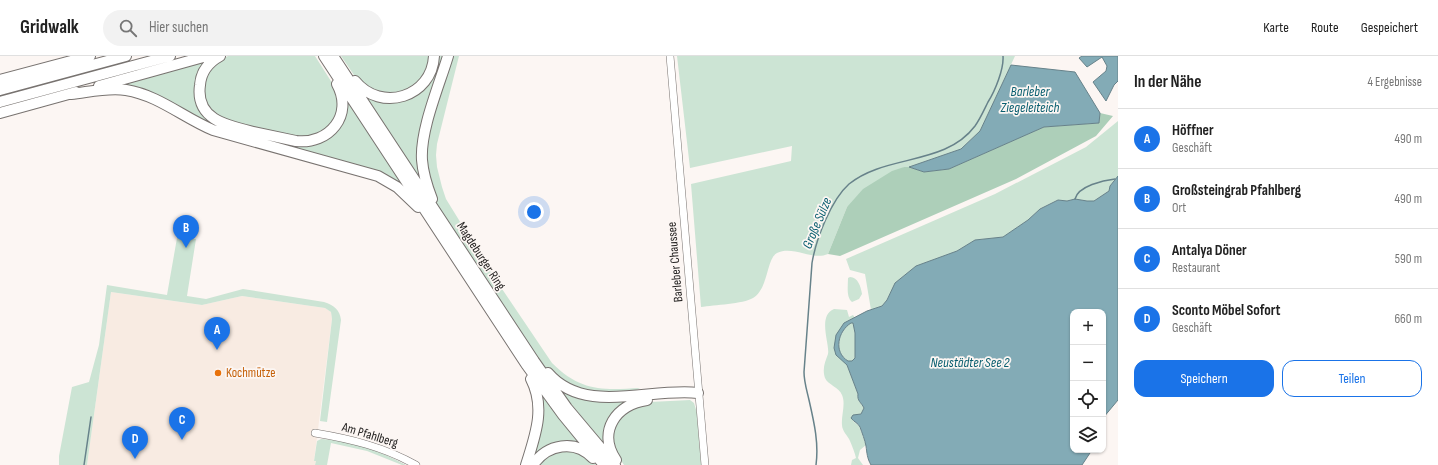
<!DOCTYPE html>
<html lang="de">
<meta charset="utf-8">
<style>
:root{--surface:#fff;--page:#f2f2f2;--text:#222;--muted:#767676;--line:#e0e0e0;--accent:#1a73e8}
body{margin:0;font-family:"Sofia Sans Condensed",sans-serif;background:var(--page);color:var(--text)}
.controls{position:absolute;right:12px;bottom:12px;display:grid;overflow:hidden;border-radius:8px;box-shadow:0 1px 3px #0004}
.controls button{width:36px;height:36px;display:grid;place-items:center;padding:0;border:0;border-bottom:1px solid var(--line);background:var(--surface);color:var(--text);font:20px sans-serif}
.you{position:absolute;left:534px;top:156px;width:14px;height:14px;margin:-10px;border:3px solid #fff;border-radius:50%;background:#1a73e8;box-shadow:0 0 0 6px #1a73e833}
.badge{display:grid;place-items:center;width:26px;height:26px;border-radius:50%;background:var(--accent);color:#fff;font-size:13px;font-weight:700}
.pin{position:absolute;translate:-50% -33px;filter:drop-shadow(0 1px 2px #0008)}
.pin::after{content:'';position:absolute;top:21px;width:14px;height:12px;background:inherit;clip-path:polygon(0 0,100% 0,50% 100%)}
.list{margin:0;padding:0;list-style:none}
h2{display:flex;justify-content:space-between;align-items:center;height:52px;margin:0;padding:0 16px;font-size:17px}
h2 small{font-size:13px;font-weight:400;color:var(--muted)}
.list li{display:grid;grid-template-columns:26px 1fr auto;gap:12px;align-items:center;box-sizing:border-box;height:60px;padding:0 16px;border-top:1px solid var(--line)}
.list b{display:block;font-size:15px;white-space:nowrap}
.list p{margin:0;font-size:13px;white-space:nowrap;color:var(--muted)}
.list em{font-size:13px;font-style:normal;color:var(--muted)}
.actions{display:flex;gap:8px;padding:12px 16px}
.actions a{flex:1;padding:9px 0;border:1px solid var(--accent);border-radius:12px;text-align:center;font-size:14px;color:var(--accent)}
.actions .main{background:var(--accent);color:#fff}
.icon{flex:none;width:22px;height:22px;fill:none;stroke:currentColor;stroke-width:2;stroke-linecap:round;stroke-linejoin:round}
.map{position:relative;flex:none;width:1118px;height:409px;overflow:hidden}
header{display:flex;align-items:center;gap:24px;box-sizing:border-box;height:56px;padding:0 20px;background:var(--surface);border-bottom:1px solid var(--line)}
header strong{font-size:19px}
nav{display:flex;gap:22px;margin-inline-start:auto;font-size:14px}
.search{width:280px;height:36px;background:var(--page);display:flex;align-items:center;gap:10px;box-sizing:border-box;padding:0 14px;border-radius:22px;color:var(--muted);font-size:15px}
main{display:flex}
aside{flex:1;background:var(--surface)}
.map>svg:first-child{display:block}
.built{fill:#f8ebe2}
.green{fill:#cce4d4}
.forest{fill:#adcfb9}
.water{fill:#83abb6;stroke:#67828a;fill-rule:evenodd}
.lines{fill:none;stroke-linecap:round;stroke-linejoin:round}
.stream{stroke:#67828a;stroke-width:1.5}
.minor-casing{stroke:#787370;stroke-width:8}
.highway-casing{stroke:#787370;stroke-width:12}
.minor{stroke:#fff;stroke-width:7}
.highway{stroke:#fff;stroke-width:10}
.food-dot{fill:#e8710a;stroke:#fcf6f3;stroke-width:1.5}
.labels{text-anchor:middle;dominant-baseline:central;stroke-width:3.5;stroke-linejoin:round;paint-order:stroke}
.street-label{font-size:13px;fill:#252322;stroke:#fcf6f3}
.food-label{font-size:13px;fill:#c56008;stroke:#fcf6f3;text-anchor:start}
.water-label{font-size:14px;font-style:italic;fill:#085e6f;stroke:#fcf6f3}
</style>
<header>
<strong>Gridwalk</strong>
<div class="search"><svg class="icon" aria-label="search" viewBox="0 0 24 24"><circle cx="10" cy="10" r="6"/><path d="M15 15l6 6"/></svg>Hier suchen</div>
<nav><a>Karte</a><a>Route</a><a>Gespeichert</a></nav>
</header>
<main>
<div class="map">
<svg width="1118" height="409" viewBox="0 0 1118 409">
<rect width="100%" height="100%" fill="#fcf6f3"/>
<path class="built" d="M111 236 202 249 242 240 325 252 331 256 332 263 314 405H316L315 409H87Z"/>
<path class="green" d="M228 0H315L336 33 338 57 325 76 304 82 236 69 212 56 205 46 202 26 215 6Z
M341 0H431L424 22 404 37H377L356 22Z
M438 0H445L432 42 421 125 365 39 407 42Z
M450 0H459L437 88 436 99 437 111 442 131 446 143 496 224 552 307C581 336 603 334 640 332L630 337H584L548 315 528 288 435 145 426 120V79Z
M677 0H1015L980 75 961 93 909 111H904L847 151 828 198C812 205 793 189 777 197 766 203 769 232 753 242 743 248 714 249 701 251L691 128 791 105 792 90 690 112Z
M213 1 199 18 209 63 322 86 346 43 404 131 232 77 115 29Z
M1118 65V120L1110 130 1109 135 1094 145H1087L1075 143 1067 145 1058 144 1040 153 1028 164 1003 181 975 184 957 195 916 210 895 227 887 244 882 250 871 254 865 218 850 214 846 203 995 138 1086 91Z
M177 182 196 183 187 240 206 243 243 233 324 246C334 249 340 254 341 264L327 366 320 365 332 263 331 256 325 252 242 240 202 249 111 236 87 409H59V400L72 331 89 326 99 289 107 229 167 239Z
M850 221C858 221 861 231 862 238L859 243 852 246C846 241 848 230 848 222Z
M834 253 847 254 849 261 853 259 855 262 844 267 834 292 847 309 858 338C857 345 861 347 864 352L862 357 858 359 853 365 859 370 866 389 860 394 858 402 863 409H851L852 404 856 402C855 397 852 390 850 385 848 380 842 375 842 369 841 360 846 348 842 339 839 331 828 329 825 322 822 313 825 306 828 298 830 288 817 260 834 253Z
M853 266 855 277V302L852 305H848C832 296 839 273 853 266Z
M558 332 565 333 654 341 621 351 608 393Z
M540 336 581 389 570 388 531 409Z
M690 344 694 347 697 357 701 409H624L614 394 612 377 621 358 650 346Z
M321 383C350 384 381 395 406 409H402L367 395 331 387 327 409H315L316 405H314L317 385Z
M573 394 590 403 596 409H538L552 397Z"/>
<path class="forest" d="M1100 57 1113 60 1096 80 1016 123 840 200 828 198 847 151 863 133 892 115 904 111H909L924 116 949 113 1044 71 1099 67Z"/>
<path class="water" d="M1082 0H1118V25L1114 29 1106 45 1093 26 1106 15 1107 10 1102 1 1087 11 1079 2Z
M1011 9 1075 16 1100 57 1099 67 1044 71 949 113 924 116 909 111 961 93 980 75Z
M1118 120V344L1103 362V256H1073V394H1092L1082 409H871C867 402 867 397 866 390 865 384 862 377 860 371 858 367 854 366 851 362L853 359 861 358 864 352C861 346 857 345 858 338L847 309 836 299 834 292 836 279 844 267 867 255 882 250 887 244 895 227 916 210 957 195 975 184 1003 181 1028 164 1040 153 1058 144 1067 145 1075 143 1087 145H1094L1109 135 1110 130ZM851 267H853L855 277V302L852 305H848C833 296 838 275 851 267Z"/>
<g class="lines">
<path class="stream" d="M1075 143C1078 130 1104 124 1115 123
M84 409 91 361
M816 409C819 387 814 366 809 344 807 335 804 326 804 316L812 207C816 183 831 144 849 128 886 98 945 110 975 70 980 63 984 54 988 46 995 35 1004 13 1003 0"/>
<g class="minor-casing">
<path id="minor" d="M670 0 705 409
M315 377C351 383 384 391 416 409"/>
</g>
<g class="highway-casing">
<path id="highway" d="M220 0C209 6 201 16 200 29 195 64 228 70 254 76 268 79 282 82 296 85 329 89 354 59 337 28
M324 0 526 308 563 359 604 409
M333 0 534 305 567 352 615 409
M0 24 90 0
M355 25C381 57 432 41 434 0
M99 30 207 0
M0 34 126 0
M71 38C89 36 108 31 126 34 158 39 184 62 213 74L378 120 397 131 418 151
M0 46 170 0
M0 57 76 36
M432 143C427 130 423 118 422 104 420 74 439 30 448 0
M548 317C585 360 650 331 698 337
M616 404C597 376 616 348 647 344
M526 409C535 380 546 352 531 323
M533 409C547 388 575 383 593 402"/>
</g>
<use href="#minor" class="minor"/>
<use href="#highway" class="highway"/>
</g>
<circle class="food-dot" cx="218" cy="317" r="4"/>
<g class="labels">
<g class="street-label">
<text transform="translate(481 200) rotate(57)">Magdeburger Ring</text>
<text transform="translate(675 206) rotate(-95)">Barleber Chaussee</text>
<text transform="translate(370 379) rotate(17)">Am Pfahlberg</text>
</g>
<g class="food-label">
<text x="226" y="317">Kochmütze</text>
</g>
<g class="water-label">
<text x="1030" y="35">Barleber<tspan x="1030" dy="16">Ziegeleiteich</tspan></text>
<text transform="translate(817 167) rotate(-67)">Große Sülze</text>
<text x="970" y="306">Neustädter See 2</text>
</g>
</g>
</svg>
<div class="controls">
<button>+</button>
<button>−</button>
<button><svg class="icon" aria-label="locate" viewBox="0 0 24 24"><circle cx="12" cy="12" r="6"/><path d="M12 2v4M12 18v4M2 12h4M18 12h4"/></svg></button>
<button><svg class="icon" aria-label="layers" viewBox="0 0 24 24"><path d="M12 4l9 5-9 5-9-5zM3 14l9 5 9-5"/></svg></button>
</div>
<div class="you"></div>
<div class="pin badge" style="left:217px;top:294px">A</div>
<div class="pin badge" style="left:186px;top:192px">B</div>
<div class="pin badge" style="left:182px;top:384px">C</div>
<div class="pin badge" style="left:135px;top:403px">D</div>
</div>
<aside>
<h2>In der Nähe<small>4 Ergebnisse</small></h2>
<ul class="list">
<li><span class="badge">A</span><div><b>Höffner</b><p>Geschäft</p></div><em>490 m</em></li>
<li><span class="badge">B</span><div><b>Großsteingrab Pfahlberg</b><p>Ort</p></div><em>490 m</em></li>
<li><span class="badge">C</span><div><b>Antalya Döner</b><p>Restaurant</p></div><em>590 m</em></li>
<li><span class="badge">D</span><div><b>Sconto Möbel Sofort</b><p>Geschäft</p></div><em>660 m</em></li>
</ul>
<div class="actions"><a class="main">Speichern</a><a>Teilen</a></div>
</aside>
</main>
